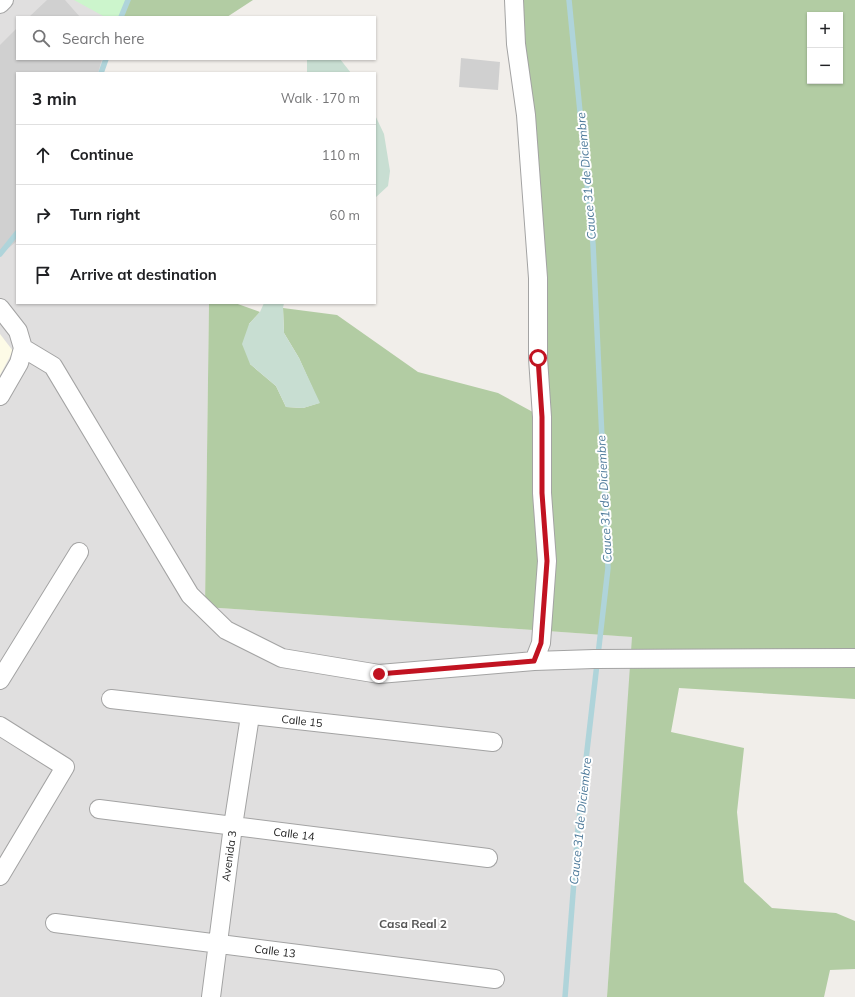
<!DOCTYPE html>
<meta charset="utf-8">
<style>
:root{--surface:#fff;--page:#f2f2f2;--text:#202124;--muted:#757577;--line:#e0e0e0}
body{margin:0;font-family:Mulish,sans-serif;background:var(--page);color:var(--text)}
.controls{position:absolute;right:12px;top:12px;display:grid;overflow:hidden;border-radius:0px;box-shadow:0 1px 3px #0004}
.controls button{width:36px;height:36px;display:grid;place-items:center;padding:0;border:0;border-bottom:1px solid var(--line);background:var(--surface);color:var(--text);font:20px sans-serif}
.stop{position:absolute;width:12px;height:12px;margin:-9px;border:3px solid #c11321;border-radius:50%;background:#fff}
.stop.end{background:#c11321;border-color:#fff;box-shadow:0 1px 4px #0008}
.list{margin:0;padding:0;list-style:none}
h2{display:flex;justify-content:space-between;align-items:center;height:52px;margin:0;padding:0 16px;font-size:17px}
h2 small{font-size:13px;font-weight:400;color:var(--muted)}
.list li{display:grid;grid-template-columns:26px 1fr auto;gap:12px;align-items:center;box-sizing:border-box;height:60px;padding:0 16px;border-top:1px solid var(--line)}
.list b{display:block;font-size:15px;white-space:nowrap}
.list em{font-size:13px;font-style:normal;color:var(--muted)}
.icon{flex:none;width:22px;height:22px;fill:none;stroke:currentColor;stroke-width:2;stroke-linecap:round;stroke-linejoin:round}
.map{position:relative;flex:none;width:855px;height:997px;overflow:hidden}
.search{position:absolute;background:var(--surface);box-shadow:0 1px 3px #0004;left:16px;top:16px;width:360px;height:44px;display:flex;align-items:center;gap:10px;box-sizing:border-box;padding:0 14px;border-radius:0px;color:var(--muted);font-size:15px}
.panel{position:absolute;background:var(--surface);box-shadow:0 1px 3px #0004;left:16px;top:72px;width:360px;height:232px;border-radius:0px}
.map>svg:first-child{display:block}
.residential{fill:#e0dfdf}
.education{fill:#fdfbe7}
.religious{fill:#d0d0d0}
.forest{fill:#b2cca3;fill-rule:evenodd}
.wetland{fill:#c8ded2}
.park{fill:#ccf5cc}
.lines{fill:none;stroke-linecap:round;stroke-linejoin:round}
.stream{stroke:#afd4da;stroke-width:5.5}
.minor-casing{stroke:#a3a3a3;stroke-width:20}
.minor{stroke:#fff;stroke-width:18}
.route{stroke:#c11321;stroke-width:5}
.labels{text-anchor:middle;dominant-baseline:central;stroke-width:4;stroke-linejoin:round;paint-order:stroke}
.street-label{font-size:11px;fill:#222;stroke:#fff}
.water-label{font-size:12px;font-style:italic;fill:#4f7b9b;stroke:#fff}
.neighbourhood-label{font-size:12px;font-weight:bold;fill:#555;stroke:#fff}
</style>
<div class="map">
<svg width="855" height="997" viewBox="0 0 855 997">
<rect width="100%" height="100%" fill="#f1eeea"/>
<path class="residential" d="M0 0H128L121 17H17V59H106L101 73H17V303H209L205 607 633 637 607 997H0Z"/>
<path class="education" d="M0 334 13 351 0 375Z"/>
<path class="religious" d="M47 0H65L80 17H29Z
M17 28V59H102L98 73H17V241L0 255V45Z
M461 58 500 62 498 90 459 87Z"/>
<path class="forest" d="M128 0H253L227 17H121Z
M514 0H855V699L679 688 671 732 744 748 737 812 744 882 772 908 836 913 855 921V969L830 970 824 997H607L632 637 205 607 209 303H235L260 312 249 324 250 364 276 386 286 407 303 408 319 403 299 358 284 333 283 308 337 315 418 372 498 393 542 417ZM810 15H840V81H810Z"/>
<path class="wetland" d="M307 59H340L351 73H307Z
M375 115 384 134 390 171 388 186 375 198Z
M264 303H284L283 308 284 333 299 358 320 403 303 408 286 407 276 386 250 364 242 344 249 324 260 312Z"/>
<path class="park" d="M74 0H128L121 17H105Z"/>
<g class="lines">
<path class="stream" d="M121 17 128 0
M101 73 106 59
M0 254 17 233
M565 997 578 829 608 568 593 244 569 0"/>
<g class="minor-casing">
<path id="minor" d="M514 0 516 44 526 115 538 278V358L542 417V493L547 561 541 643 534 661
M0 4 4 0
M0 308 18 331 23 348 53 366 190 595 226 630 282 658 379 674 534 661 594 659 855 658
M0 396 19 363 23 348
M0 680 79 552
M111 699 493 742
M0 726 65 767 0 876
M99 809 488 858
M55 923 495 979
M211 997 233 826 250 716"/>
</g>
<use href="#minor" class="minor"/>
</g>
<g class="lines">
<path class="route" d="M379 674 534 661 541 643 547 561 542 493V417L538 358"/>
</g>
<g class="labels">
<g class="street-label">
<text transform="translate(302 721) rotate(6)">Calle 15</text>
<text transform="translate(294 834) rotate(7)">Calle 14</text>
<text transform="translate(229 856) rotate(-82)">Avenida 3</text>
<text transform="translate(275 951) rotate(7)">Calle 13</text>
</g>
<g class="water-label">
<text transform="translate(586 176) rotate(-95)">Cauce 31 de Diciembre</text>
<text transform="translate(604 499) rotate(-93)">Cauce 31 de Diciembre</text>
<text transform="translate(580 821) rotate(-84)">Cauce 31 de Diciembre</text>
</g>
<g class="neighbourhood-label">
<text x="413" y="923">Casa Real 2</text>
</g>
</g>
</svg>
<div class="controls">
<button>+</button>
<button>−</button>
</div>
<div class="stop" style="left:538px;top:358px"></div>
<div class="stop end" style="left:379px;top:674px"></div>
<div class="search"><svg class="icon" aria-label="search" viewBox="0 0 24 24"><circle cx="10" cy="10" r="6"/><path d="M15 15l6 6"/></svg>Search here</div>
<section class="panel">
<h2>3 min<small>Walk · 170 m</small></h2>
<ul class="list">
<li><svg class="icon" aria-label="ahead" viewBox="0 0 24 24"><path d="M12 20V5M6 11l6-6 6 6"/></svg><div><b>Continue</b></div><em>110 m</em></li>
<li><svg class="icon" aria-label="right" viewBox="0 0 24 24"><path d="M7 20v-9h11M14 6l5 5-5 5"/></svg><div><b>Turn right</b></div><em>60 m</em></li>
<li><svg class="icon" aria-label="arrive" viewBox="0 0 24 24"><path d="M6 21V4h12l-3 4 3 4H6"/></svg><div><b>Arrive at destination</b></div></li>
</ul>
</section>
</div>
